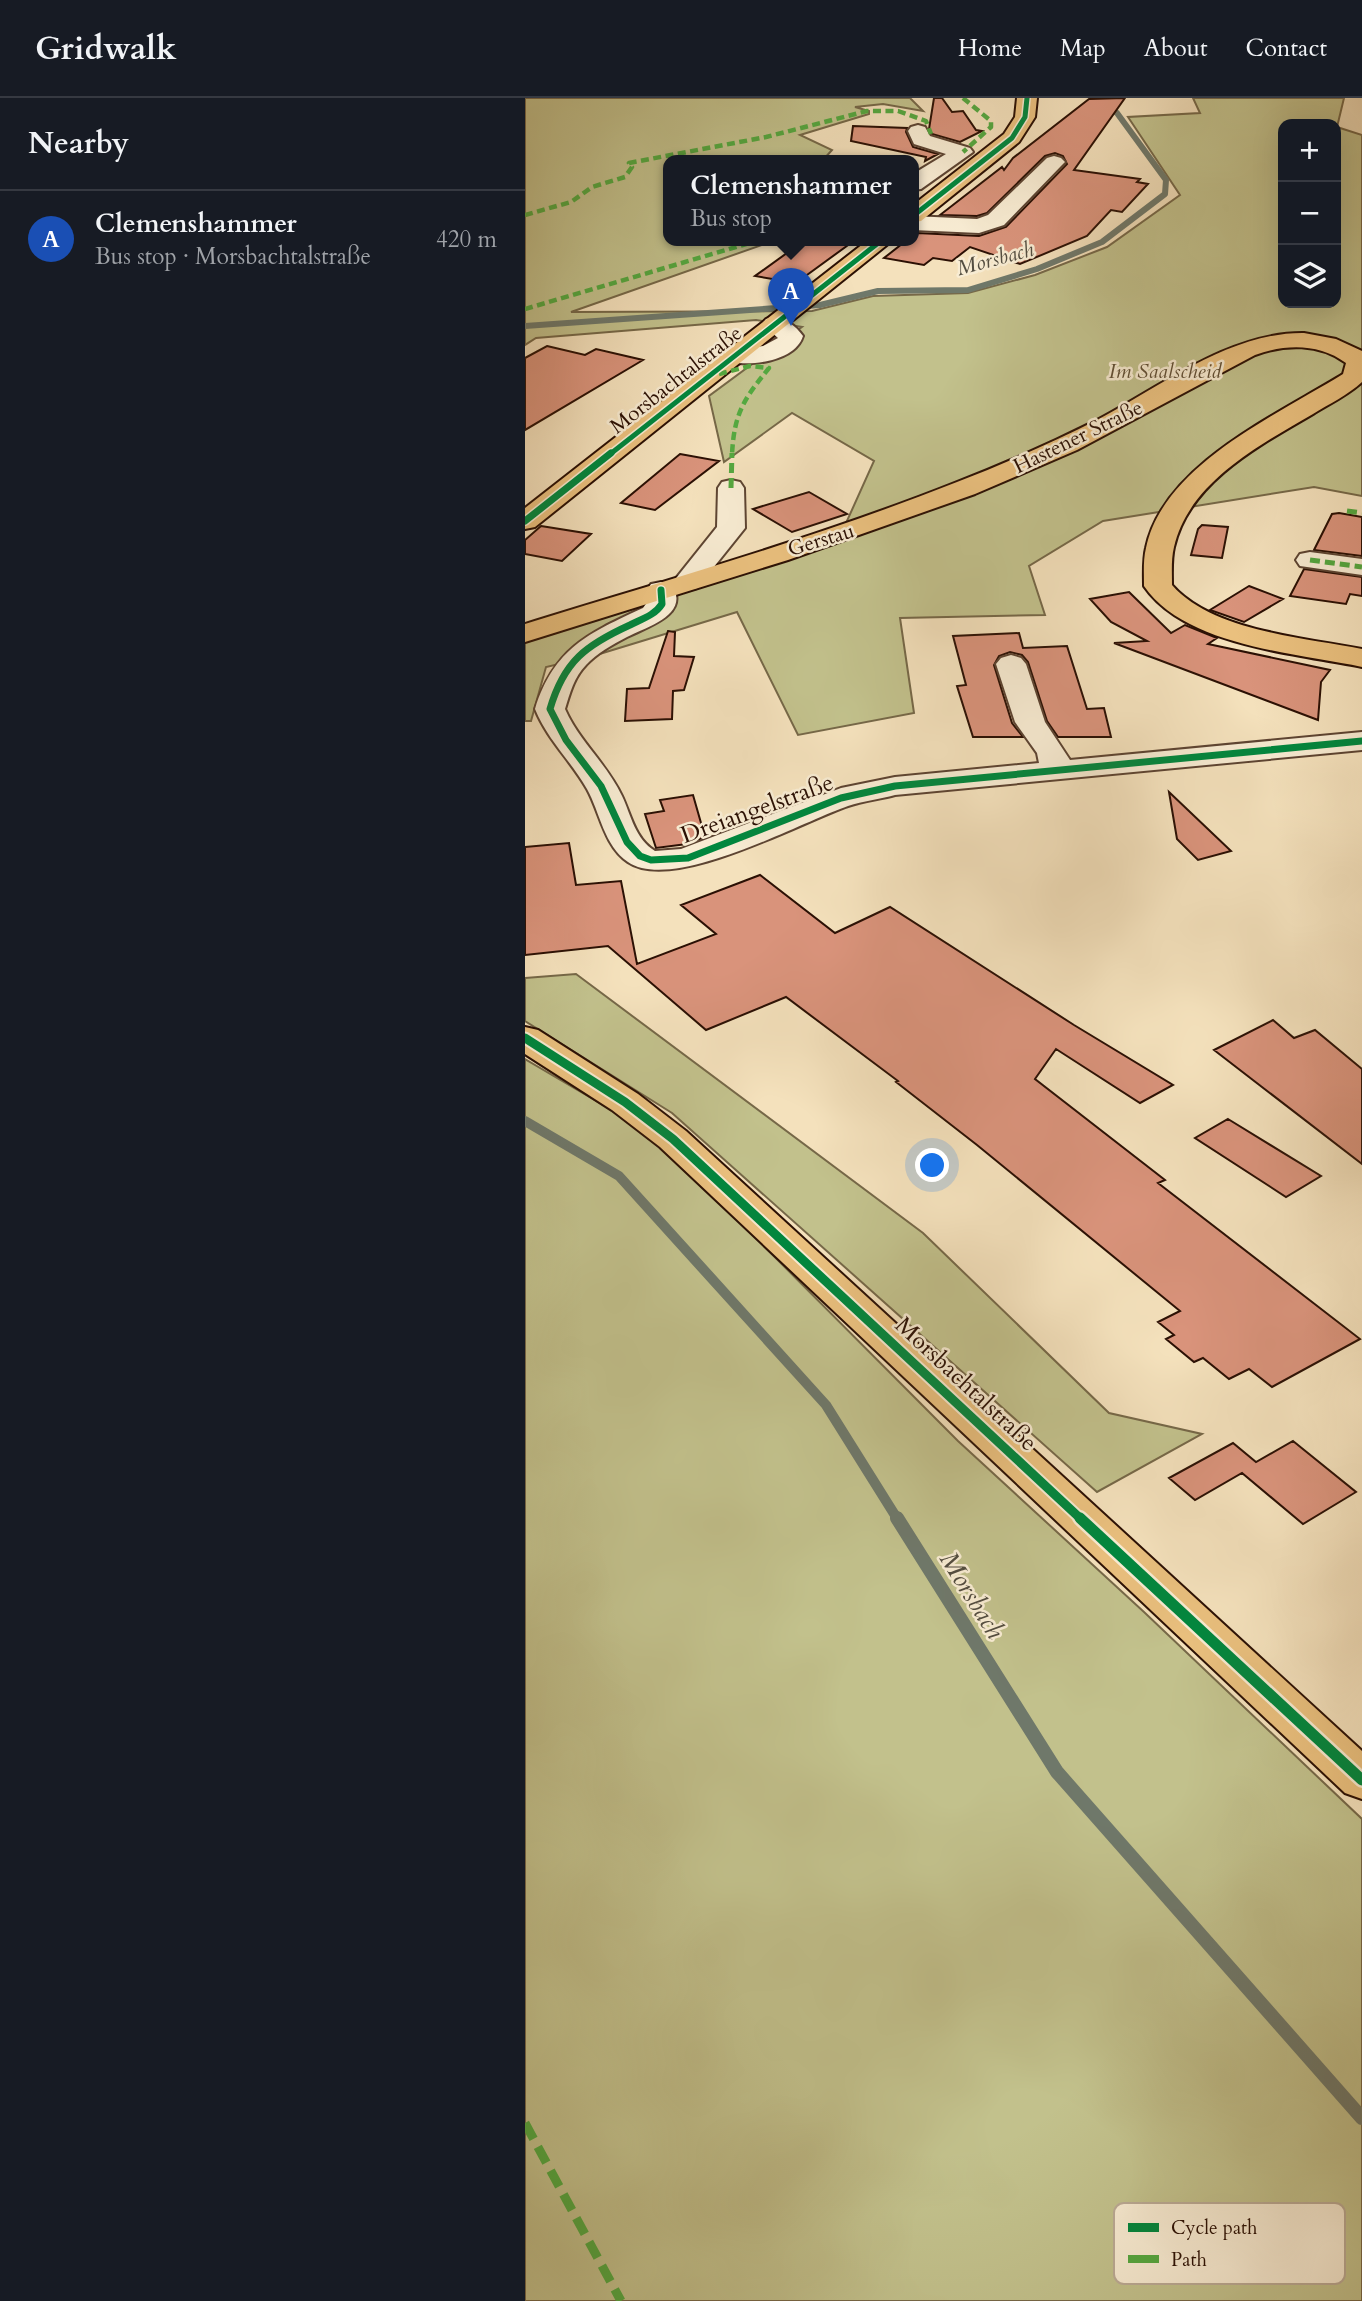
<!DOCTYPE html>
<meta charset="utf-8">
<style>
:root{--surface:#171b24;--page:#242831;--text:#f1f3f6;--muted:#9ea1a6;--line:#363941;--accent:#c59692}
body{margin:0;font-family:Cardo,serif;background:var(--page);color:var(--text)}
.controls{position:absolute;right:21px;top:21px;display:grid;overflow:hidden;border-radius:14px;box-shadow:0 7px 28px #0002}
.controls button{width:63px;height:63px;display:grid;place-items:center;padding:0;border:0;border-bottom:2px solid var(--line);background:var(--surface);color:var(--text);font:35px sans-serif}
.you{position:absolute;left:408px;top:1068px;width:24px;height:24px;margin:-18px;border:5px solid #fff;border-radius:50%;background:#1a73e8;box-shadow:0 0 0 10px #1a73e833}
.badge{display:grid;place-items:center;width:46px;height:46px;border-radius:50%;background:var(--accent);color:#fff;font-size:23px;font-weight:700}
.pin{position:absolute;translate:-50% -58px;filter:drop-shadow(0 2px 4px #0008)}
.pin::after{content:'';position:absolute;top:37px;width:24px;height:21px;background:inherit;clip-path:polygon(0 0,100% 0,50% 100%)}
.popup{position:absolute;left:138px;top:57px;width:256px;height:91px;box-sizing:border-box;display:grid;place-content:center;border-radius:14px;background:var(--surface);filter:drop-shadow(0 2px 5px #0005);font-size:23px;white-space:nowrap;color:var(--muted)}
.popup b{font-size:26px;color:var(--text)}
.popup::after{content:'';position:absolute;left:50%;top:100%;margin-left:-14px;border:14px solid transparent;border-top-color:var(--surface)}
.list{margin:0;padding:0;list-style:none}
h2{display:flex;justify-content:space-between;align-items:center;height:91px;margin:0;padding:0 28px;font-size:30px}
h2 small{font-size:23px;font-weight:400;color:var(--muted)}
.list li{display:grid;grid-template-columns:46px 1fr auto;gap:21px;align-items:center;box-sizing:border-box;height:98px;padding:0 28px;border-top:2px solid var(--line)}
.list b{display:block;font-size:26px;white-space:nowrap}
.list p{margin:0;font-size:23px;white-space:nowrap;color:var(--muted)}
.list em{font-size:23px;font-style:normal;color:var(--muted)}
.icon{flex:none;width:38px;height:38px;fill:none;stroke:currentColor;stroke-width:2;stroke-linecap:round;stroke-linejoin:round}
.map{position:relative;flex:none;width:837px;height:2203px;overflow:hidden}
header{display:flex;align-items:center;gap:42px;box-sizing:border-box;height:98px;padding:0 35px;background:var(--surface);border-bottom:2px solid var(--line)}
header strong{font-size:33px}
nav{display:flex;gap:38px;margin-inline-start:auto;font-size:24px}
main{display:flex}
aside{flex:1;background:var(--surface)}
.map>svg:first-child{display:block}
.green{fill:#c2c18c;stroke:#766848;stroke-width:2;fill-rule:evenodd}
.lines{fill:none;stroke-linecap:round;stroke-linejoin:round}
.stream-far2{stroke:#6f786a;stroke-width:6}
.stream-far1{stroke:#6f786a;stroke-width:10}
.stream{stroke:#6f786a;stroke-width:14}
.building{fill:#d9937b;stroke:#2b1004;stroke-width:2}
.minor-casing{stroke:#5d4432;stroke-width:4}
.major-casing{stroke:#2b1004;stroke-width:4}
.minor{fill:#f8ecd3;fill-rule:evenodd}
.major{fill:#eac07e;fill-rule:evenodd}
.quiet-far2{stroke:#54a840;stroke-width:4.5;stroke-dasharray:8 4.5;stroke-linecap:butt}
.quiet-far1{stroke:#54a840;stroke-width:5;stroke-dasharray:10 5;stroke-linecap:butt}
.quiet{stroke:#54a840;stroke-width:9;stroke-dasharray:18 9;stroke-linecap:butt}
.cycleway-far3-casing{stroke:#f8ecd3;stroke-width:8}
.cycleway-far2-casing{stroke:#f8ecd3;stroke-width:10}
.cycleway-far1-casing{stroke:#f8ecd3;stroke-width:13}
.cycleway-casing{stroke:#f8ecd3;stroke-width:16}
.cycleway-far3{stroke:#00873e;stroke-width:5}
.cycleway-far2{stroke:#00873e;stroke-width:7}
.cycleway-far1{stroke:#00873e;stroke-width:9}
.cycleway{stroke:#00873e;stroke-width:11}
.labels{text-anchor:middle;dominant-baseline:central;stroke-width:5;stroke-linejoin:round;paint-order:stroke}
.far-water-label{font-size:21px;font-style:italic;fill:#534d40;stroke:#f8ecd3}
.far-park-label{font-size:21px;font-style:italic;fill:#604e34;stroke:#f8ecd3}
.far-street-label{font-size:21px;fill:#2b1004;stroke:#f8ecd3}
.street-label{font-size:24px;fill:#2b1004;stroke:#f8ecd3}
.water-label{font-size:26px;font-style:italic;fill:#534d40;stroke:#f8ecd3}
.key{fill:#f8ecd3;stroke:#baaa95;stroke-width:2}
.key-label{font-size:19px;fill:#2b1004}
</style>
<header>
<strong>Gridwalk</strong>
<nav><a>Home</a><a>Map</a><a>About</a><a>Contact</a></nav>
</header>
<main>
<aside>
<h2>Nearby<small></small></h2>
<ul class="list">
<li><span class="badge" style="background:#1a4fb4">A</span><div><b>Clemenshammer</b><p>Bus stop · Morsbachtalstraße</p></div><em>420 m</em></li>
</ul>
</aside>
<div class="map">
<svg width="837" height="2203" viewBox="0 0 837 2203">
<rect width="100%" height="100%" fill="#f4e1bc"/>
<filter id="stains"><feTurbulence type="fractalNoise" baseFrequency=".00286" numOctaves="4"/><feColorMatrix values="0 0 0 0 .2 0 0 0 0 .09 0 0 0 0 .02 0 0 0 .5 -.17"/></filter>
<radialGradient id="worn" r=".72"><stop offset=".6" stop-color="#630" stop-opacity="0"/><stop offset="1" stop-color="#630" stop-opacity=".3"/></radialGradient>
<path class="green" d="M0 0H385L398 13 358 6 330 9 344 13V16L275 37 307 52 298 62H144V142H251L46 214 287 213 348 198 443 195 510 177 582 149 655 97 603 19 675 15 668 0H819L812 29 837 37V398L789 389 578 423 504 468 520 517 375 520 389 615 273 637 212 514 68 558 21 569 6 623H0V542L317 434 349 363 267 315 199 364 184 298 277 229 231 222 11 240 0 247ZM758 26H811V205H758Z
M51 876 398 1135 584 1315 677 1336 572 1394 147 1015 0 923V880Z
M0 961 107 1024 185 1094 433 1343 619 1514 837 1721V2203H0Z"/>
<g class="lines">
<path class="stream-far2" d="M0 228 295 207 353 193 443 192 512 171 577 144 640 96 641 82 592 15 570 0"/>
<path class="stream-far1" d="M0 1023 94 1078 301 1307 373 1422"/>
<path class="stream" d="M372 1420 532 1674 837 2020"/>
</g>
<path class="building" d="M409 0H417L427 14 438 13 451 32 457 33 435 44 407 36 404 31Z
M600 0 549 72 615 81 612 84 623 86 597 114 586 112 562 138 495 166 445 149 427 163 408 160 399 167 359 160 382 142H388L392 135 454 138 481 129 542 66 538 58 530 55 520 58 462 115 452 118 415 117 477 69 479 72 488 60 564 1Z
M328 28 382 30 381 34 388 49 413 56 400 63 401 59 326 43Z
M280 142H330L271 185 230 178Z
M22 248 60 257 71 251 118 262 0 332V260Z
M155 356 194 363 130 412 96 405Z
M284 394 322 416 267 434 228 411Z
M814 415 837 419V458L789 452 807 416Z
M677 427 703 429 697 460 666 457 673 431Z
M16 428 66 436 37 463 0 456V442Z
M779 471 837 479V498L825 496 821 506 765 498Z
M724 488 758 501 719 524 685 512Z
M604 494 646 535 660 527 692 540 683 546 805 572 796 584 793 622 589 545 622 543 586 524 565 501Z
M143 533 150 534 149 558 169 559 159 592 148 593 147 621 100 623 102 591 124 590Z
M494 535 498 550 542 548 562 611 579 610 586 639H533L522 623 503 564 497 557 485 554 474 558 469 567 487 625 498 639H448L432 588 441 587 428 538Z
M644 694 706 753 673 762 652 741Z
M168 697 180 739 162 746 131 750 120 716 139 713 135 702Z
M44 745 51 787 96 783 112 866 191 836 156 807 235 777 310 835 365 809 549 927 648 987 615 1005 531 951 510 981 640 1082 633 1085 835 1241 747 1289 724 1271 704 1281 678 1260 669 1264 641 1241 649 1237 633 1224 655 1213 452 1047 371 984 373 983 261 899 181 932 83 848 0 857V749Z
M748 922 769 940 790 932 837 971V1066L689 952Z
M703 1021 796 1078 761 1099 670 1040Z
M768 1343 831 1394 778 1426 717 1375 670 1402 644 1380 708 1345 731 1364Z"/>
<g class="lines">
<g class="minor-casing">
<path id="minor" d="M393 27 400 29 405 38 445 50 448 54 396 91 388 92V76L421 56 389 46 383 33 386 29Z
M529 58 536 60 540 64 536 68 479 127 454 135 388 132V118L452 121 463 117 522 60Z
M249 219C262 222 270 227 278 238 270 264 224 269 201 263L198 258 201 253 238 248 253 240 237 226 241 221Z
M206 382 215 384 219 390 220 430 172 490 162 492 152 490 148 484 192 429 193 390 197 384Z
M785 454 837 461V477L775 468 771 462 775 456Z
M136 484 146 486C167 516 122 529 102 539 87 547 72 555 61 567 49 579 45 595 40 611 54 643 82 666 97 698 106 717 110 741 130 753L156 751 316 690 370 679 514 665 512 655 490 624 471 566 476 560 486 557 496 560 501 566 520 624 545 662 837 634V652L370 697C355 701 338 703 323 708 274 725 148 795 103 764 79 748 75 714 62 691 46 663 22 641 10 611 29 550 64 535 118 510L123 503 122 492 126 486Z"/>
</g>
<g class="major-casing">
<path id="major" d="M492 0H512L510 19 494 44 396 123 388 124V107L479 36 490 19Z
M343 142H368L10 429 0 431V410Z
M779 235 811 241 837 253V284C823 297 804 306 788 316 735 347 664 384 649 449 646 461 647 475 647 487 687 533 780 540 837 551V569C770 555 660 548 619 488 619 476 618 462 621 450 638 367 752 317 818 276L821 265C794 245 760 246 730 257L552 352 450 396 263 462 0 544V526C145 481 291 440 432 384 479 366 526 345 572 322 635 289 705 234 779 235Z
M0 929 13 932 113 996 161 1033 837 1653V1701L820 1695 135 1049 87 1012 0 956Z"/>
</g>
<use href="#minor" class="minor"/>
<use href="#major" class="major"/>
<path class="quiet-far2" d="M438 0 466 23V29L438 54
M0 117 46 104 67 89 100 79 107 69 104 65 241 39 342 13H373L401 23 406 36
M0 211 235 142
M194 276 225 268 244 270C219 301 209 315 207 357"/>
<path class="quiet-far1" d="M206 390 207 355
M822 413 837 415
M785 462 837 469"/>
<path class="quiet" d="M0 2025 96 2203"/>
<g class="cycleway-far3-casing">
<path id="cycleway-far3" d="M388 118 487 40 500 19 502 0
M84 357 357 142"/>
</g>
<g class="cycleway-far2-casing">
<path id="cycleway-far2" d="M0 423 86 355
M136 492 137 506C130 517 117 521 105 527 61 547 39 563 25 611L41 642 76 688 102 744 115 758 126 762 163 760 316 700 370 688 837 643"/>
</g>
<g class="cycleway-far1-casing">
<path id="cycleway-far1" d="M0 940 100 1004 148 1041 557 1422"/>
</g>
<g class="cycleway-casing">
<path id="cycleway" d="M555 1420 837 1682"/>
</g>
<use href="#cycleway-far3" class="cycleway-far3"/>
<use href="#cycleway-far2" class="cycleway-far2"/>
<use href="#cycleway-far1" class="cycleway-far1"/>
<use href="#cycleway" class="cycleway"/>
</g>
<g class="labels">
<g class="far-water-label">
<text transform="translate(470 161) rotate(-15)">Morsbach</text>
</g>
<g class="far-park-label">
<text x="640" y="273">Im Saalscheid</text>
</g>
<g class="far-street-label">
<text transform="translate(151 282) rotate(-38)">Morsbachtalstraße</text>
<text transform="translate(553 339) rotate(-26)">Hastener Straße</text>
<text transform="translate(296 442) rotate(-17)">Gerstau</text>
</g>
<g class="street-label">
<text transform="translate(232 711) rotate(-20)">Dreiangelstraße</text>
<text transform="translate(441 1286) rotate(43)">Morsbachtalstraße</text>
</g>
<g class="water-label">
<text transform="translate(447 1497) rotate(58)">Morsbach</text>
</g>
</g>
<rect x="589" y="2105" width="231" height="81" rx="10" class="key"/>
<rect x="603" y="2125" width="31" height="9" fill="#00873e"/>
<rect x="603" y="2157" width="31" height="8" fill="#54a840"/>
<g class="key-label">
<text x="646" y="2136">Cycle path</text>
<text x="646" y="2168">Path</text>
</g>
<rect width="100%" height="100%" filter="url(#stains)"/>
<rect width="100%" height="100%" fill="url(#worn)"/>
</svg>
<div class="controls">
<button>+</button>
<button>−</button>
<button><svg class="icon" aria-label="layers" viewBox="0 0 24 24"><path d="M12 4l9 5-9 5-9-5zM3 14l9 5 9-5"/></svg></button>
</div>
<div class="you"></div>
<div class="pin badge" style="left:266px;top:228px;background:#1a4fb4">A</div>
<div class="popup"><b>Clemenshammer</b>Bus stop</div>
</div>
</main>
